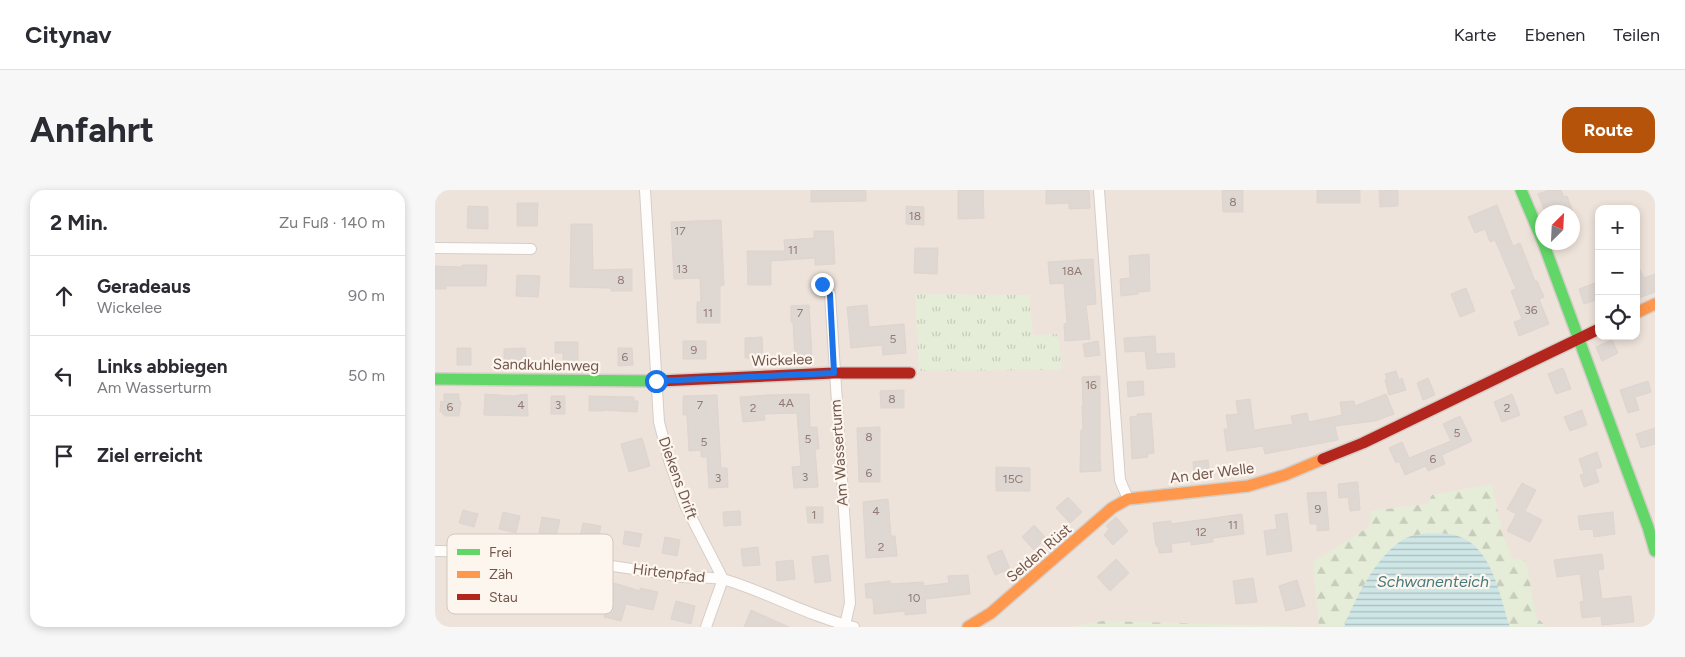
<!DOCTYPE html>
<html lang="de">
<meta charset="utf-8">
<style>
:root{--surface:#fff;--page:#f7f7f7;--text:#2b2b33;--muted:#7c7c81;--line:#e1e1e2;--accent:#b45309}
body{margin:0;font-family:Figtree,sans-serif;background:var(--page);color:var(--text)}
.controls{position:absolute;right:15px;top:15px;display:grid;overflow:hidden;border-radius:10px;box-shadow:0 2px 8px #0003}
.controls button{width:45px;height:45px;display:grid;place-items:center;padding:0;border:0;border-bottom:1px solid var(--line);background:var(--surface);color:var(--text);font:25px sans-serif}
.compass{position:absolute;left:1100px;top:15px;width:45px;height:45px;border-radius:50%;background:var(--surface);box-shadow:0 2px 8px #0003;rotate:24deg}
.stop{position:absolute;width:15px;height:15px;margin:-11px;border:4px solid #1a73e8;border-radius:50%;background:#fff}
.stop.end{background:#1a73e8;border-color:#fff;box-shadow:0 1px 5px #0008}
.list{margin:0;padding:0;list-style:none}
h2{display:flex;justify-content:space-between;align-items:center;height:65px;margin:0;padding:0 20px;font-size:21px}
h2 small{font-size:16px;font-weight:400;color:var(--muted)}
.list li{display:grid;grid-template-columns:32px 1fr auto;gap:15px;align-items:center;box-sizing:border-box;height:80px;padding:0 20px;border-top:1px solid var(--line)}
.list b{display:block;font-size:19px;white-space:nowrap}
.list p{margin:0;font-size:16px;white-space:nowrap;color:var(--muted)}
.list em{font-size:16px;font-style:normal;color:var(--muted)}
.icon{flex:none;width:28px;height:28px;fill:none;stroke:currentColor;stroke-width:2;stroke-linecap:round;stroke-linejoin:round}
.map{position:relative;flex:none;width:1220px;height:437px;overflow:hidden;border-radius:15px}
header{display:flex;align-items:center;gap:30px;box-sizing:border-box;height:70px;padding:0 25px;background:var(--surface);border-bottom:1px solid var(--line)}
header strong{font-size:24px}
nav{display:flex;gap:28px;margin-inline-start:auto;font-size:18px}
.intro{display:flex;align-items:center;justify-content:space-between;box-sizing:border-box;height:120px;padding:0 30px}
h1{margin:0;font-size:35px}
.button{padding:12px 22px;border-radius:15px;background:var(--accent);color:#fff;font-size:18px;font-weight:700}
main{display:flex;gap:30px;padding:0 30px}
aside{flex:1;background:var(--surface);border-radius:15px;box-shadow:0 2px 8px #0003}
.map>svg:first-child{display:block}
.residential{fill:#eee3da;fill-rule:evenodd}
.grass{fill:url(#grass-tufts)}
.forest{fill:url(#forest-firs)}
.water{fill:url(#water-rules)}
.building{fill:#dfd7d2;stroke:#dfd4ce}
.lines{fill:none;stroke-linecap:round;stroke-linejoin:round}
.street-casing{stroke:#d5cdc8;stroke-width:12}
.fast-casing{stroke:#d5cdc8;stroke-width:14}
.slow-casing{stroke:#d5cdc8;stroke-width:14}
.jam-casing{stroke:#d5cdc8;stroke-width:14}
.street{stroke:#fefdfc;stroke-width:10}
.fast{stroke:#63d668;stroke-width:11}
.slow{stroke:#ff974d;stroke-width:11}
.jam{stroke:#b3261e;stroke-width:11}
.route{stroke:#1a73e8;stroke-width:6}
.labels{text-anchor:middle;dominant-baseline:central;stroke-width:4.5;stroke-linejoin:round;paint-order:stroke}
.number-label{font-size:12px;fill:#907a72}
.street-label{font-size:15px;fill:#72574e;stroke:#fdf6ee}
.water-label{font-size:16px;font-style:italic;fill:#46797d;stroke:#fdf6ee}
.key{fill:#fdf6ee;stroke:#d3c6be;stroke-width:1}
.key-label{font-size:14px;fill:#72574e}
</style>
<header>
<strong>Citynav</strong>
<nav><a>Karte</a><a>Ebenen</a><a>Teilen</a></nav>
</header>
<div class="intro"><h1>Anfahrt</h1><a class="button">Route</a></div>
<main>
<aside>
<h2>2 Min.<small>Zu Fuß · 140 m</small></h2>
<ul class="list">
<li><svg class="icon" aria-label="ahead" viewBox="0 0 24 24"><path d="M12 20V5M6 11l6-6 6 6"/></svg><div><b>Geradeaus</b><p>Wickelee</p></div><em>90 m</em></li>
<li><svg class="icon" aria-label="left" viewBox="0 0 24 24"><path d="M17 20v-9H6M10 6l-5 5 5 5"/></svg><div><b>Links abbiegen</b><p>Am Wasserturm</p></div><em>50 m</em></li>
<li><svg class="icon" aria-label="arrive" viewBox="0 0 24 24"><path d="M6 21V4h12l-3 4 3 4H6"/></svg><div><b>Ziel erreicht</b></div></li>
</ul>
</aside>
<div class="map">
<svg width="1220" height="437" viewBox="0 0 1220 437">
<defs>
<pattern id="grass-tufts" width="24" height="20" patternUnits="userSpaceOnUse" patternTransform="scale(1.25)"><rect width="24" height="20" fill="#e5ecd8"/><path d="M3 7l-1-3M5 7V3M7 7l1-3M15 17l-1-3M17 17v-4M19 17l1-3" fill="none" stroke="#c8ccbb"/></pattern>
<pattern id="forest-firs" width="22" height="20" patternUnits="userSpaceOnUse" patternTransform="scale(1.25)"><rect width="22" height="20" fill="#e5ecd8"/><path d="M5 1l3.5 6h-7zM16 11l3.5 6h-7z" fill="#c8ccbb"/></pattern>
<pattern id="water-rules" width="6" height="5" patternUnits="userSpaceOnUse" patternTransform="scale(1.25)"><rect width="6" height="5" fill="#cee6e6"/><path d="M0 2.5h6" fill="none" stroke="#acbdbd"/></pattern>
</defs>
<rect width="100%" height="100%" fill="#f6f1ec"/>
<path class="residential" d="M0 0H1220V437H0ZM1164 19H1201V146H1164ZM1108 22H1138V52H1108Z"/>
<path class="grass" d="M480 104 594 105 598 145 623 144 627 180 484 181Z"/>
<path class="forest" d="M1057 294 1068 345 1078 369 1091 371 1101 427 1112 437H1075L1057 381 928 397 909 437H635L668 431 884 437 878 372 934 337 936 321 992 314 997 305Z"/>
<path class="water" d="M992 343C999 344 1008 343 1015 344 1057 351 1064 404 1075 437H909C920 408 942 365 969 349 975 345 985 345 992 343Z"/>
<path class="building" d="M376 0H431V11L376 12Z
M523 0H548L549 28 523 29Z
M611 0H654L655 18 634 19V13L611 14Z
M793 0H808V22H788L787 1Z
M882 0H925V13H882Z
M944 0H963V16L945 17Z
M1114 0H1126L1129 7 1132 6 1138 22H1110L1103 4Z
M82 13H103L102 36H82Z
M1062 15 1078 56 1085 53 1100 91H1102L1109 107 1104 109 1114 134 1084 146 1079 132 1087 129 1076 101 1081 99 1060 50 1055 52 1050 39 1040 43 1033 27Z
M33 16 53 17V39L32 38Z
M471 16 489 17V35L471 34Z
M286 30 289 95 285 96V133H262V112H266L265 88 239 89 236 32Z
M136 34H157L158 80 197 79V101H176V98L135 97Z
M379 41H398L400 74 380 75V68L336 71V95H313L312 61H350L349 50 379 48Z
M480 58H503L502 84 479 83Z
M714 64 715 101 703 102V104L686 106 685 89 695 88 694 66Z
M658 69 661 114 651 115 655 149 630 151 629 134 632 133 629 93 615 94 613 72Z
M1201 72 1209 88 1220 84V102L1201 109Z
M27 75H52L51 96H11V99H0V76L27 77Z
M82 85 105 86 103 107 81 106Z
M1160 93 1164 103V109L1149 114 1144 99Z
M1031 98 1040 121 1025 127 1016 104Z
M374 115 377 167 360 168 358 132H356V116Z
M432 115 434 137 469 134 471 163 448 165 447 155 416 158 412 117Z
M720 146 721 164 739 163 740 177 712 179 710 161 690 162 689 148Z
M327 147 328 168H310V148Z
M1177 150 1183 163 1167 171 1161 157Z
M248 151H271V169H248Z
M663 151 665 165 650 167 648 154Z
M120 152H143V176H128V163H120Z
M22 158H36V175H22Z
M90 158 91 167 86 168V175L69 176V159Z
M183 158H197L198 175 183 176Z
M1128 178 1136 199 1121 204 1113 184Z
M961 181 964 190 967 188 971 200 954 205 950 190 952 189 950 184Z
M665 186V268L666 281 645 282 646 240H648L647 216H648L647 187Z
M993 188 1000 205 988 210 982 193Z
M708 191 709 205 693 207 692 192Z
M1213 191 1216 202 1200 207 1204 220 1193 223 1185 200Z
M469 200V218H446L445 201Z
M9 204H24V210L26 212 24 226H10L5 221 6 211 9 212Z
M50 204 79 206 92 204 93 226 49 225Z
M374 204 375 237H382L384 259H380L383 297 359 298 357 277 366 276 362 223 329 224 330 230 308 232 305 207 332 205Z
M951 204 959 224 940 231 900 236 903 250 830 264 828 256 792 261 789 239H793L791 225 803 224 801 211 815 209 819 240 858 234 856 226 872 223 874 232 907 225 905 212 919 211 920 216Z
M1077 204 1085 225 1067 232 1059 212Z
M282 205 286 278H292L293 297 274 298 272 267H266V260L254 261 252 225H248V206Z
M116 206H130V224H116Z
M154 206 199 207V211H203L202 222 169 220V221H154Z
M1147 220 1152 235 1135 241 1129 227Z
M716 223 719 263 712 264 713 267 697 269 695 227 703 226 702 224Z
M1025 226 1037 251 1007 265 1010 274 993 281 991 276 970 285 964 271 961 273 954 258 967 252 974 268 1016 251 1008 234Z
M445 237V292H424L422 238Z
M1220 238V254L1206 258 1201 244Z
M207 248 215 276 194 282 186 254Z
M1162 262 1167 277 1160 279 1164 292 1149 297 1145 285 1149 284 1144 269Z
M773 270 775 287 760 289 758 272Z
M561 277 595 278V301H561Z
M923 292 925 320 915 321 913 307 904 308 903 294Z
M1087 293 1101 300 1090 321 1107 330 1095 352 1072 341 1081 324 1072 319Z
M891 302 894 340 882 341V334H875L872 303Z
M633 307 647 322 635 333 621 318Z
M453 309 456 346H460L462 366 431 368 428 312Z
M371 317H388V333H373Z
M28 320 43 324 39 337 24 333Z
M305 321 306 335 289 336 288 322Z
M68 322 85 326 81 343 64 339Z
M1178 322 1180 344 1159 347 1158 339 1145 340 1143 326Z
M852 323 857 361 832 365 829 341 842 339 840 325Z
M807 324 809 344 778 348V352L756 355V351L736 354 737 362 724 363 723 356H721L718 333 736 331V334Z
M107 327 125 330 121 346 104 343Z
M681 327 693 341 678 355 669 345 674 339 671 336Z
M148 333 166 336 163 350 145 347Z
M599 335 611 348 599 360 587 347Z
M190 341 207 344 204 357 188 354Z
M230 347 245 350 242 366 227 363Z
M323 357 325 375 308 376 306 359Z
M567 360 575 379 560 385 552 366Z
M1167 364 1169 379 1163 380 1167 409 1196 406 1199 432 1167 435 1166 426 1147 428 1145 412 1149 411 1145 384 1122 387 1119 370Z
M393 365 396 391 380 393 377 367Z
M681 369 694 383 675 401 662 387Z
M358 370 360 389 342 391 341 372Z
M533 385 535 404 490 409 491 423 470 425V421L439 424 438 408H431L430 394 455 391 456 394 488 392 489 396 514 393 513 386Z
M818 388 822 412 801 414 798 391Z
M862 390 870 416 851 421 844 396Z
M179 393 205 401V398L223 402 218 420 191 414 186 431 169 427Z
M241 411 260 416 256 434 236 429Z
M316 420 354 437H309Z"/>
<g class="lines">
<g class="street-casing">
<path id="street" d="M210 0 224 232 234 270 250 315 288 389
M664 0 685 290 693 309
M0 58 96 59
M387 93 395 104 415 413 410 435
M0 361C81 361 162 373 242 386 257 389 276 386 291 390 334 403 376 427 419 437
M271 437 288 389"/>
</g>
<g class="fast-casing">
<path id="fast" d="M1086 0 1108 52
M1108 52 1213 337 1220 361
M0 189 224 191"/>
</g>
<g class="slow-casing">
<path id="slow" d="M1201 123 1220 114
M533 437 556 423 677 318 693 309 813 296 850 285 888 269"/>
</g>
<g class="jam-casing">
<path id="jam" d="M224 191 399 183H475
M888 269 928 253 1164 139"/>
</g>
<use href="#street" class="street"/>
<use href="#fast" class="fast"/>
<use href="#slow" class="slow"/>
<use href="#jam" class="jam"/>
</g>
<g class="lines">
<path class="route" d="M221 191 399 183 395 104 387 94"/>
</g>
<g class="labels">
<g class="number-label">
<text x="798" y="12">8</text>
<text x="480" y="26">18</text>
<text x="245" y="41">17</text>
<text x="358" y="60">11</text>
<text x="247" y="79">13</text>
<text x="637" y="81">18A</text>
<text x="186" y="90">8</text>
<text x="1096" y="120">36</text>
<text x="273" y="123">11</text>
<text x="365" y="123">7</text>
<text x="458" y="149">5</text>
<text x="259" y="160">9</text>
<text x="190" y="167">6</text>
<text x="656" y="195">16</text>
<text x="457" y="209">8</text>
<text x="351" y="213">4A</text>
<text x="86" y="215">4</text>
<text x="123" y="215">3</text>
<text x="265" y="215">7</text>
<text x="15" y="217">6</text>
<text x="318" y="218">2</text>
<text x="1072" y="218">2</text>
<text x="1022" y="243">5</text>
<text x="434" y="247">8</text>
<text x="373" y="249">5</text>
<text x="269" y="252">5</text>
<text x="998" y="269">6</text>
<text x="434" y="283">6</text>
<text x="370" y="287">3</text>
<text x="283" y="288">3</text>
<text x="578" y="289">15C</text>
<text x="883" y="319">9</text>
<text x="441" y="321">4</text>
<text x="379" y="325">1</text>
<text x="798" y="335">11</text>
<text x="766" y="342">12</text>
<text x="446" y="357">2</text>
<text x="479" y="408">10</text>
</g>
<g class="street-label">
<text transform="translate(347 170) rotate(-2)">Wickelee</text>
<text transform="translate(111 175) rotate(1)">Sandkuhlenweg</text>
<text transform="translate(404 263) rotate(-94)">Am Wasserturm</text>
<text transform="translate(777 283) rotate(-7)">An der Welle</text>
<text transform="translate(243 288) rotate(70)">Diekens Drift</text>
<text transform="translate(604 363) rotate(-41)">Selden Rüst</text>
<text transform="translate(234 383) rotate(7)">Hirtenpfad</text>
</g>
<g class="water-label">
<text x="998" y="391">Schwanenteich</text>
</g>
</g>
<rect x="12" y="344" width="166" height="80" rx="8" class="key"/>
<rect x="22" y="359" width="23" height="6" fill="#63d668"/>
<rect x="22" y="381" width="23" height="7" fill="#ff974d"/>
<rect x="22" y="404" width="23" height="6" fill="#b3261e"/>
<g class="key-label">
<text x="54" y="367">Frei</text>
<text x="54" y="389">Zäh</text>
<text x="54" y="412">Stau</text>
</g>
</svg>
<div class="controls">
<button>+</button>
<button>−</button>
<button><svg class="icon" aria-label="locate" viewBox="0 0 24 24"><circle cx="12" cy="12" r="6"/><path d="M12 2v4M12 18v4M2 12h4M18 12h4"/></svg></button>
</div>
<svg class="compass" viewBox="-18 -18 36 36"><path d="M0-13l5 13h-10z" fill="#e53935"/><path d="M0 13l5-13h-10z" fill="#7c7c81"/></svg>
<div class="stop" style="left:221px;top:191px"></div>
<div class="stop end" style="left:387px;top:94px"></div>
</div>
</main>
